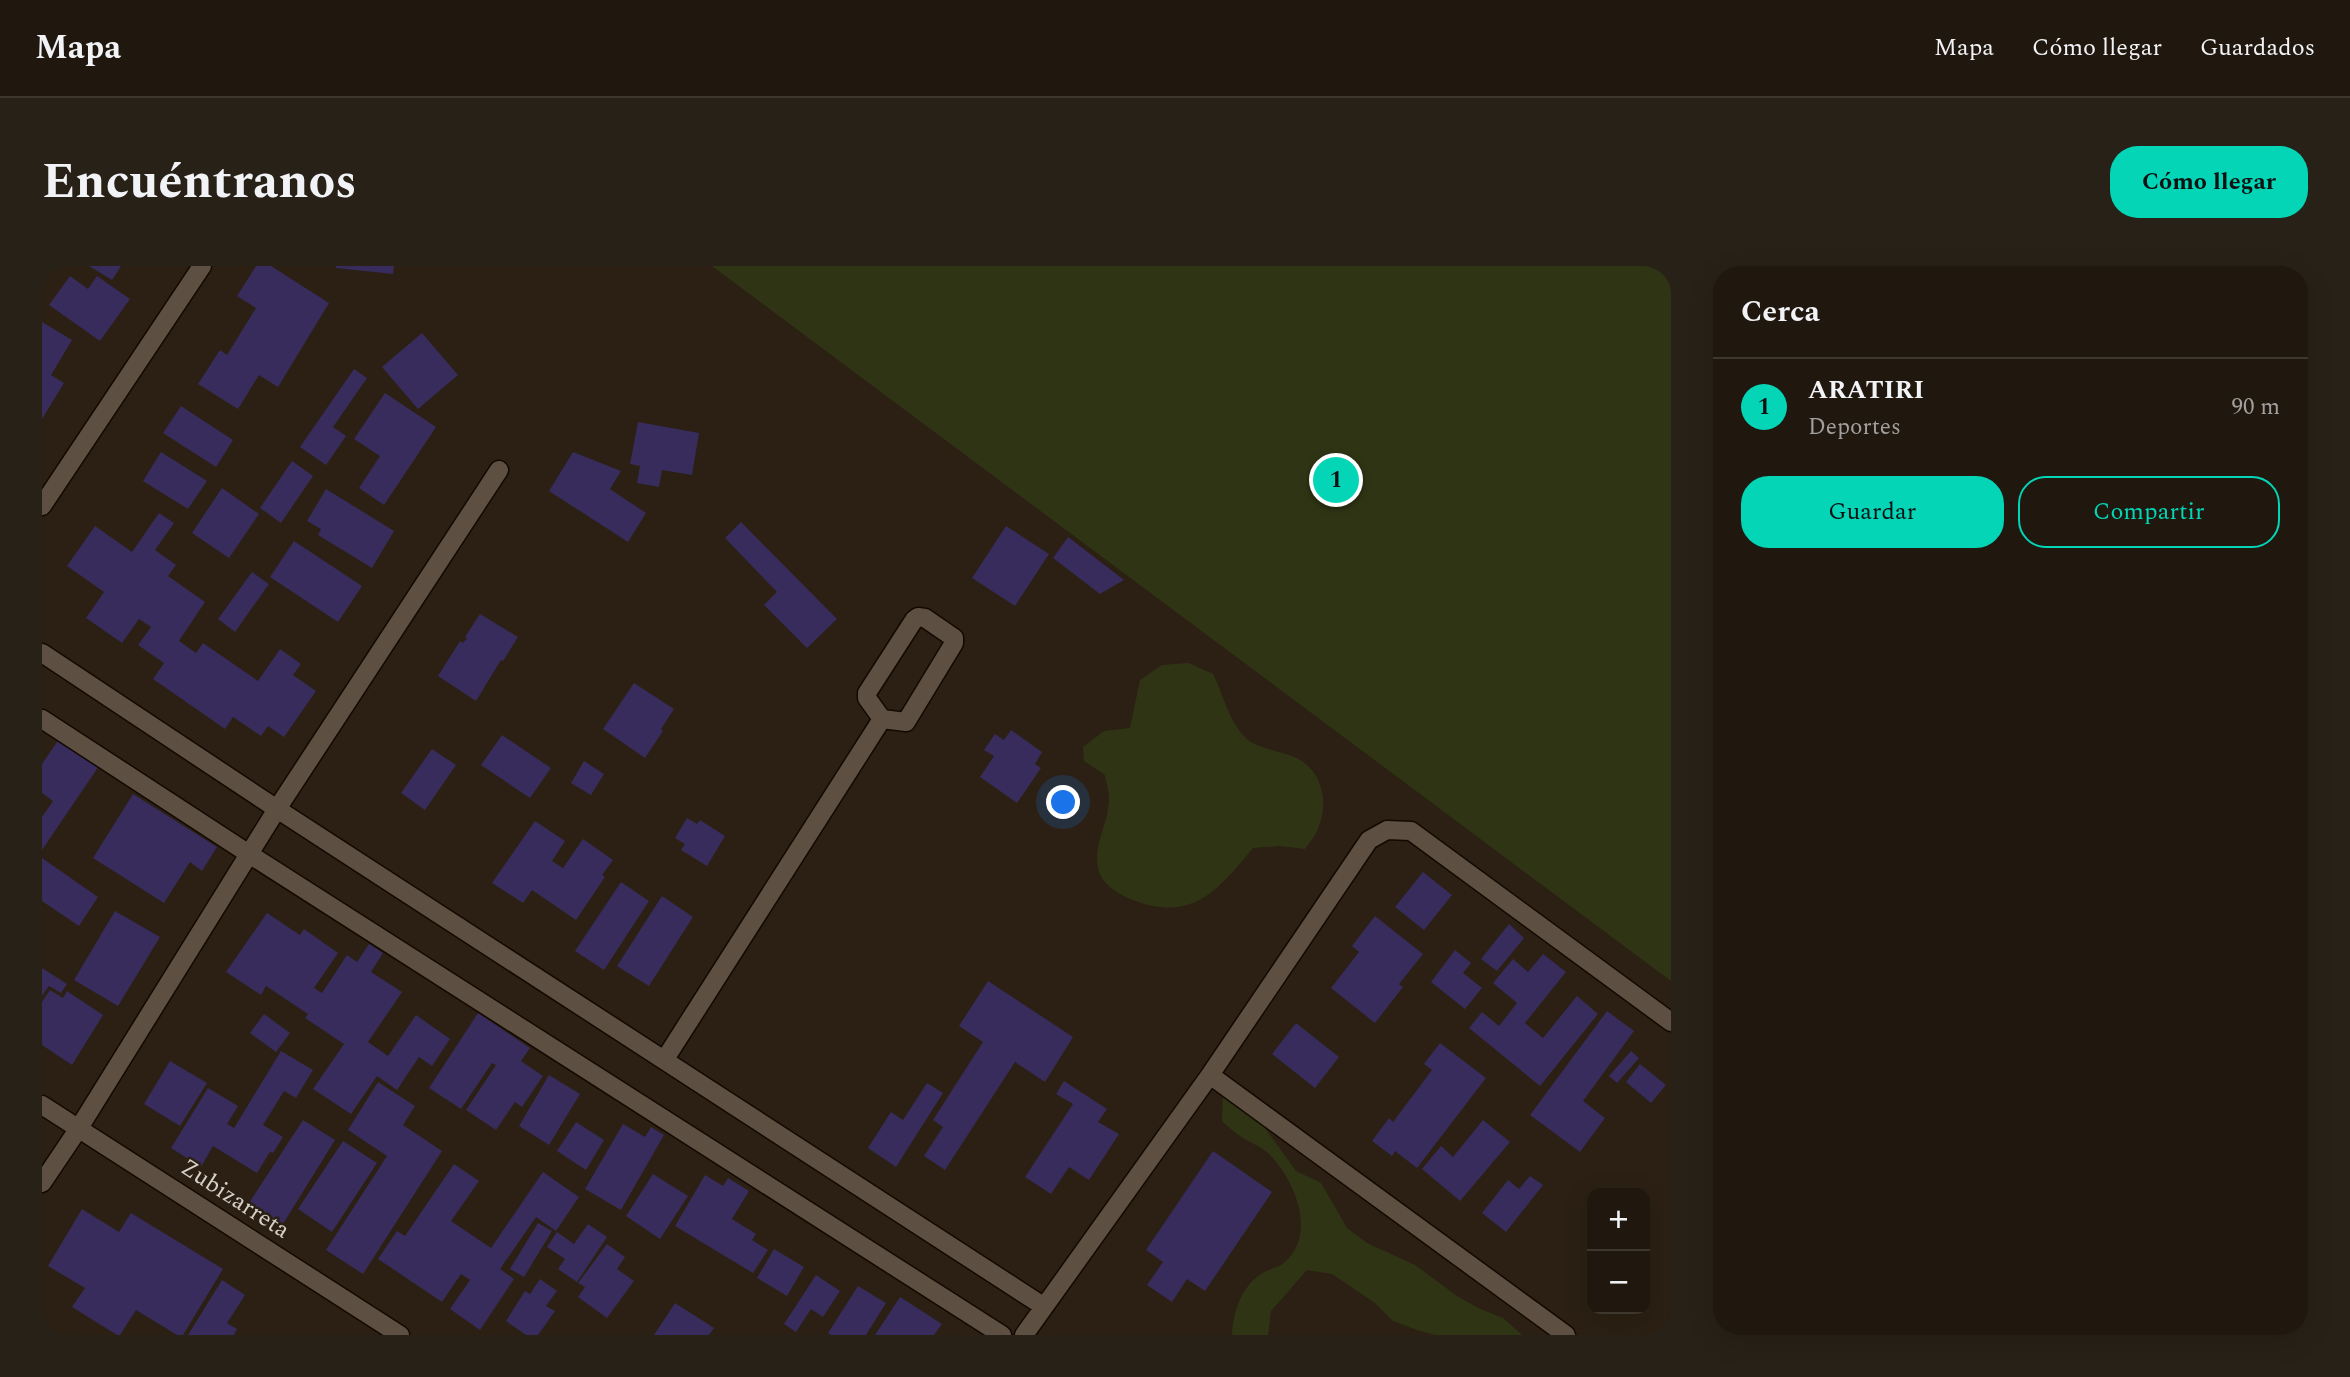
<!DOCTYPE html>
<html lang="es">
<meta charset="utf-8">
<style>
:root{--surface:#20180e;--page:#282117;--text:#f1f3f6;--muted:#a2a09e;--line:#3d372e;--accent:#03d5b6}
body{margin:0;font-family:Spectral,serif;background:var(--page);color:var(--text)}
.controls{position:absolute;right:21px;bottom:21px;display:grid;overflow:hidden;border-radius:14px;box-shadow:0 7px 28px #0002}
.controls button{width:63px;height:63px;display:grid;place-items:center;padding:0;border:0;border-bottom:2px solid var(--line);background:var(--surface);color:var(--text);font:35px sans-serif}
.you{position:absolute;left:1022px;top:537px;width:24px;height:24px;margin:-18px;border:5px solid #fff;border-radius:50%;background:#1a73e8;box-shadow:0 0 0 10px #1a73e833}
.badge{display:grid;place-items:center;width:46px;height:46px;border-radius:50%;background:var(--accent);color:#111;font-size:23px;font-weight:700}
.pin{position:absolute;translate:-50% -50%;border:4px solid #fff;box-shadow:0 2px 7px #0006}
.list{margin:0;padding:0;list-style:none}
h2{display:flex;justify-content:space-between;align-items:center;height:91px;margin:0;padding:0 28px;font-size:30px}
h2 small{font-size:23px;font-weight:400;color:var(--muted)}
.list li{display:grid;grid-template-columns:46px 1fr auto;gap:21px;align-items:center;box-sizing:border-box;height:98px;padding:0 28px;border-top:2px solid var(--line)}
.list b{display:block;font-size:26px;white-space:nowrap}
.list p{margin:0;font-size:23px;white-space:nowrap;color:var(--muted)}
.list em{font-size:23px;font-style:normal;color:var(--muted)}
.actions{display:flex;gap:14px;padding:21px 28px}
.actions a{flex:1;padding:16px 0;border:2px solid var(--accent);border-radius:28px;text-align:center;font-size:24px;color:var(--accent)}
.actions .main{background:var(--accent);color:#111}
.map{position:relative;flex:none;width:1629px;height:1069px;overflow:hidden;border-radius:28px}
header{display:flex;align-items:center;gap:42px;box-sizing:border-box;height:98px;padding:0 35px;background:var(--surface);border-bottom:2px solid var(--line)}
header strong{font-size:33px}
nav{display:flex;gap:38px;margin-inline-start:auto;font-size:24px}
.intro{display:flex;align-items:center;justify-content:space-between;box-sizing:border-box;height:168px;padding:0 42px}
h1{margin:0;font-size:49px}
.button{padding:18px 32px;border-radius:28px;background:var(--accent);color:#111;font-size:24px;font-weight:700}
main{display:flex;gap:42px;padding:0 42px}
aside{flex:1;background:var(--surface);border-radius:28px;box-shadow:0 7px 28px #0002}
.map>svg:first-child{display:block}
.green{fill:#2f3514}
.building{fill:#372c5c}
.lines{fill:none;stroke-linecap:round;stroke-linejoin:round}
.minor-casing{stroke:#130901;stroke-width:21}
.minor{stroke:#5d5042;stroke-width:18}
.labels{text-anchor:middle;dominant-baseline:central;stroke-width:5;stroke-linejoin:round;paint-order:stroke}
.street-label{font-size:24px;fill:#d7d0c8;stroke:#2b2013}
</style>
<header>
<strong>Mapa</strong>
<nav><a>Mapa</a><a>Cómo llegar</a><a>Guardados</a></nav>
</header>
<div class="intro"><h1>Encuéntranos</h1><a class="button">Cómo llegar</a></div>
<main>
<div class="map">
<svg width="1629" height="1069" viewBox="0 0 1629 1069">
<rect width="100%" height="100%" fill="#2b2013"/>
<path class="green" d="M670 0H1629V715Z
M1146 397 1171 408C1182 430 1187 457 1206 474 1216 482 1240 486 1252 491 1279 502 1287 534 1277 560 1275 568 1268 576 1263 583L1238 580 1211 582C1176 624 1151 657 1091 634 1079 629 1063 621 1058 608 1048 583 1066 560 1067 535 1068 527 1064 517 1063 509L1042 495 1041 481 1062 465 1088 462 1098 414 1120 399Z
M1181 831 1204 843 1223 862 1254 905 1279 917 1305 962 1325 977 1373 999 1415 1030 1436 1042 1461 1052 1480 1069H1394L1378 1065 1351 1055 1333 1037 1290 1008 1265 1004 1229 1045 1226 1069H1190C1191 1047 1199 1021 1219 1008 1226 1003 1237 1002 1243 996 1276 967 1252 911 1225 886 1218 880 1209 877 1201 872 1194 868 1187 861 1180 855Z"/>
<path class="building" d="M47 0H79L70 14Z
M214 0H229L287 37 236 121 217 109 196 143 156 118 178 84 185 89 214 42 195 30Z
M294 0H352L351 8 294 2Z
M28 10 46 23 55 10 88 33 58 75 7 39Z
M0 56 30 74 9 109 22 117 0 153Z
M380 67 416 109 376 143 340 101Z
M312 103 325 112 291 161 304 170 284 199 258 181Z
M343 127 394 161 342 239 317 222 338 190 312 173Z
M139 140 191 174 174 201 121 167Z
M596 156 657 167 650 209 620 204 617 221 595 217 598 200 588 198Z
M119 186 165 215 146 243 101 215Z
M531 186 579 205 568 223 604 247 586 276 507 225Z
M250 195 271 210 239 257 218 242Z
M180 222 217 248 187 292 150 267Z
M284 223 352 265 330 302 276 269 279 263 265 255Z
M117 247 132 257 113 284 134 299 126 310 163 336 137 375 154 387 161 377 216 415 238 383 259 398 251 409 274 425 242 471 226 460 219 470 191 451 183 463 111 413 122 397 96 379 109 361 97 353 80 377 44 352 62 326 25 300 53 260 90 286Z
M699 256 795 353 765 382 722 339 735 326 683 272Z
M964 260 1007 288 973 340 930 312Z
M1026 271 1082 314 1058 328 1011 292Z
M252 275 320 320 296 356 228 311Z
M210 306 227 318 193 366 176 353Z
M438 348 476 371 461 395 459 394 434 435 396 410 418 375 421 377 425 372 423 371Z
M592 417 632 443 619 463 621 465 603 492 561 463Z
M969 464 1000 486 993 498 999 502 975 537 938 511 952 490 942 484 953 468 962 474Z
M460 469 509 502 488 532 439 499Z
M17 473 57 500 0 584V551L11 535 0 527V498Z
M390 483 414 499 383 544 359 527Z
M542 495 562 508 549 529 529 517Z
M91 528 175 581 160 605 148 596 122 637 51 592Z
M645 552 655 558 658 554 683 570 665 600 639 584 643 578 633 572Z
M493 555 523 575 510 595 521 602 541 573 571 594 560 609 563 611 534 654 490 624 481 637 450 617Z
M0 592 56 631 37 660 0 635Z
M1381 606 1410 629 1382 664 1353 641Z
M579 616 607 635 562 704 533 685Z
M620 630 651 651 607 720 575 700Z
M73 645 118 671 76 740 32 714Z
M225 647 258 669 262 663 296 687 272 722 280 727 305 689 315 696 327 678 341 687 329 706 360 726 326 776 346 790 374 749 408 773 390 800 377 791 355 824 335 810 309 848 271 823 302 778 263 752 266 748 224 720 219 729 184 706Z
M1333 650 1381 688 1357 718 1361 721 1333 757 1289 722 1317 686 1310 680Z
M1467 658 1482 672 1455 705 1439 693Z
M1413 684 1429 697 1421 707 1440 722 1423 743 1389 716Z
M1501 688 1524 706 1483 757 1501 772 1535 730 1556 748 1498 820 1427 762 1440 746 1457 760 1475 737 1451 717 1471 693 1486 706Z
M0 702 25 718 19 727 7 720 0 730Z
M946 715 1031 771 1003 816 973 796 903 904 882 890 901 861 891 854 941 776 917 760Z
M8 724 21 732 25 725 61 749 30 799 0 779V736Z
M1565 745 1592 765 1541 835 1563 852 1538 886 1488 849Z
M436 747 488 782 479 795 501 810 480 841 473 836 454 864 424 844 454 799 450 797 419 843 387 822Z
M222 748 248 767 234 786 208 767Z
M1254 757 1297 791 1273 822 1230 788Z
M1398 777 1444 812 1375 902 1353 885 1350 890 1330 875 1347 852 1351 856 1390 804 1382 798Z
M239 785 271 804 254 832 242 825 221 859 241 871 231 887 228 886 215 907 171 880 159 901 129 882 166 822 196 840 185 858 192 862Z
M1589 785 1597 792 1575 817 1567 810Z
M128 795 165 817 138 860 102 838Z
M1598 798 1624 819 1609 837 1584 816Z
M507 809 538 828 507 879 477 860Z
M1022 815 1065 843 1056 856 1077 868 1047 914 1027 901 1009 928 983 911 1031 838 1014 828Z
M336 816 373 840 361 859 400 885 321 1008 284 984 345 890 306 864Z
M885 817 901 827 854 901 826 882 849 846 861 854Z
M261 854 293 874 241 958 207 937Z
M1441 854 1468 876 1418 935 1380 903 1399 880 1411 891Z
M534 856 562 874 544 904 515 885Z
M581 858 603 871 609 861 622 869 579 944 543 923Z
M301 875 335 897 290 966 256 943Z
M1171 885 1230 926 1163 1025 1145 1013 1130 1036 1105 1019 1121 996 1104 984Z
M412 898 437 915 409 955 449 982 501 906 537 931 514 965 494 951 458 1003 472 1013 438 1064 408 1043 428 1014 419 1008 400 1036 336 993 355 965 363 970Z
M611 908 646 930 618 973 584 950Z
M663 909 681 920 686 912 707 925 690 953 714 968 710 974 726 984 711 1007 633 960Z
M1488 910 1501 919 1464 966 1440 947 1466 914 1477 923Z
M40 943 77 966 89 947 181 1003 141 1069H135L94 1044 78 1069H75L30 1041 43 1022 6 1000Z
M496 957 510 965 482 1011 468 1003Z
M546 958 565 971 535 1016 516 1003 523 993 505 981 515 966 532 978Z
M565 978 583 991 575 1003 592 1015 565 1052 536 1031 543 1021 536 1017Z
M732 983 762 1001 745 1030 715 1012Z
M774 1009 798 1025 781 1051 769 1043 754 1066 742 1058Z
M498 1013 515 1025 504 1040 513 1045 496 1069H484L464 1055 483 1025 488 1028Z
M180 1014 203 1029 185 1057 195 1063 192 1069H146Z
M816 1020 844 1037 824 1069H789L786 1067Z
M858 1031 900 1058 892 1069H833Z
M633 1037 672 1062 667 1069H612Z"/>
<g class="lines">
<g class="minor-casing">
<path id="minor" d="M0 240 160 0
M876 351 883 352 912 372V377L864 456 840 453 825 432V427L872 354Z
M0 387 235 543 1001 1040
M0 453 207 588 960 1069
M623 793 840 453
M1168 809 1524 1069
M0 839 358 1069
M0 917 37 862 235 543 457 204
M982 1069 1168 809 1327 574 1345 564 1369 565 1629 756"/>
</g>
<use href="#minor" class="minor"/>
</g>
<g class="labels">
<g class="street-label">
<text transform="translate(193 933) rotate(33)">Zubizarreta</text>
</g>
</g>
</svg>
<div class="controls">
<button>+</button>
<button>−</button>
</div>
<div class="you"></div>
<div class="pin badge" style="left:1294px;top:214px">1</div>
</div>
<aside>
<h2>Cerca<small></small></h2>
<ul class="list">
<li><span class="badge">1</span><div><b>ARATIRI</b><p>Deportes</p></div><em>90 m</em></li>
</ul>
<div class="actions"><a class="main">Guardar</a><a>Compartir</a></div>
</aside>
</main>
